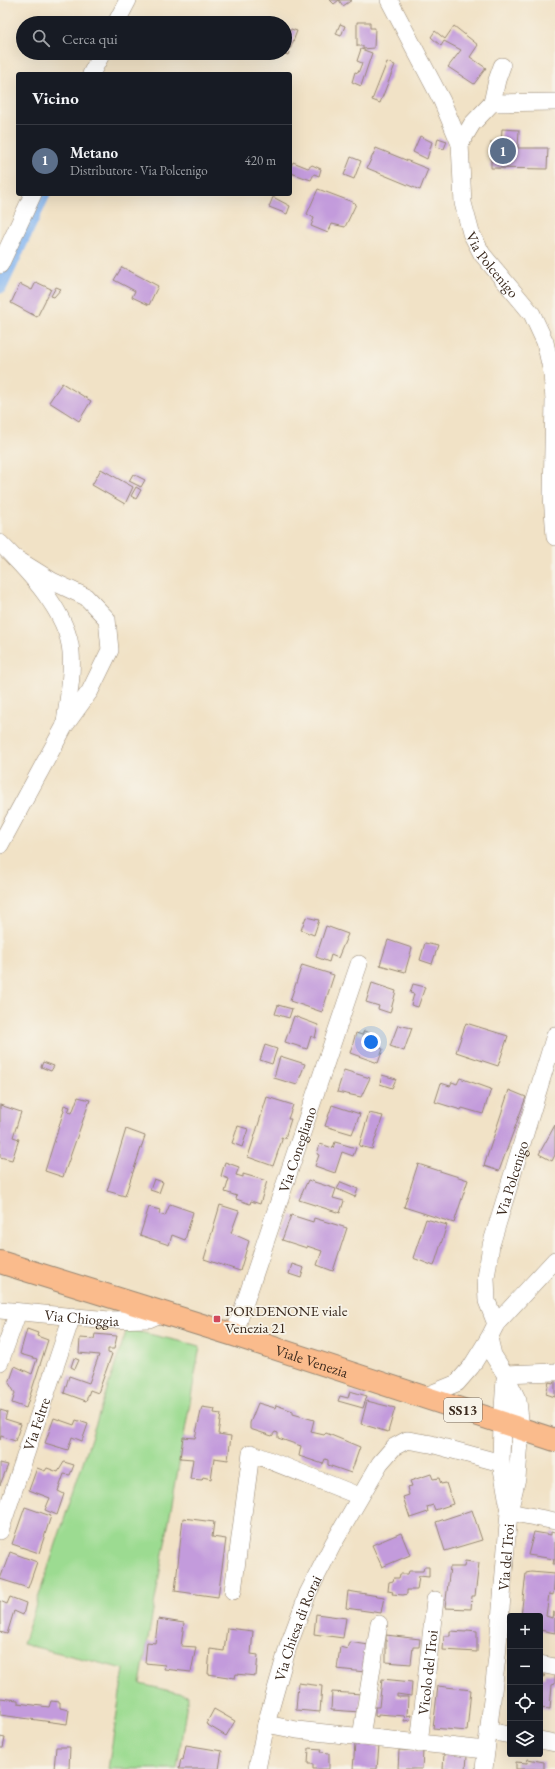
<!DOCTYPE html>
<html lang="it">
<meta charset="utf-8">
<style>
:root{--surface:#171b24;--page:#242831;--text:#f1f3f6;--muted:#9ea1a6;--line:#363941;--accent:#ea580c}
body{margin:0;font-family:"EB Garamond",serif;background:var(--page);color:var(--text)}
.controls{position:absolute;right:12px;bottom:12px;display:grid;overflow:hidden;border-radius:4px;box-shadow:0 4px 16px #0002}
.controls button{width:36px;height:36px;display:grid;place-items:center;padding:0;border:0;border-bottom:1px solid var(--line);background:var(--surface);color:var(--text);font:20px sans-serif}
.you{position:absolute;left:371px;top:1042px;width:14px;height:14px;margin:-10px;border:3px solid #fff;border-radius:50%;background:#1a73e8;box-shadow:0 0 0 6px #1a73e833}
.badge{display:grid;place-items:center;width:26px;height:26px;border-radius:50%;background:var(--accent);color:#fff;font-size:13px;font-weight:700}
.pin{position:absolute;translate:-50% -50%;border:2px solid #fff;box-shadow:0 1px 4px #0006}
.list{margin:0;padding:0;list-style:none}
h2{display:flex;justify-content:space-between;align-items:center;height:52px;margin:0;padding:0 16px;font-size:17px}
h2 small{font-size:13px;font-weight:400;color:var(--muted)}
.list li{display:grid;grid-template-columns:26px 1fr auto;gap:12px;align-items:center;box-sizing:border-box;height:72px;padding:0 16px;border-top:1px solid var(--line)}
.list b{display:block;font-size:15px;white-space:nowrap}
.list p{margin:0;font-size:13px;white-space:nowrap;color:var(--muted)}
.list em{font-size:13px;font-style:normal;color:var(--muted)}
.icon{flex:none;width:22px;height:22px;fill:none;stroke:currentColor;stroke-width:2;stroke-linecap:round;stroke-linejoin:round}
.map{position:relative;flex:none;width:555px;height:1769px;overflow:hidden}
.search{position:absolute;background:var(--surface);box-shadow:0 4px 16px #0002;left:16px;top:16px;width:276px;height:44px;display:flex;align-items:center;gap:10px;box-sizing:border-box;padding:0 14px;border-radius:22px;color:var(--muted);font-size:15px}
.panel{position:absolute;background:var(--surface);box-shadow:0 4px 16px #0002;left:16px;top:72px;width:276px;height:124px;border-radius:4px}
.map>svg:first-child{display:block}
.green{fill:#9cdb91;stroke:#6c8258}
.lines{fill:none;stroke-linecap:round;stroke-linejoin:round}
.canal{stroke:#84b6f1;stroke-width:15}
.building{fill:#c39bdc}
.minor-casing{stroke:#968672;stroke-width:18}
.major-casing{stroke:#968672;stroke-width:24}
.minor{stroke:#fff;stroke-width:17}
.major{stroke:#fabb8c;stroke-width:22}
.poi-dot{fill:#d1495b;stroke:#f7f3e8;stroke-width:1.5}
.labels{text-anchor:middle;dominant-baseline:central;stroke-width:3.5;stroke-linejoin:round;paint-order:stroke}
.shield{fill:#f7f3e8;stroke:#73665b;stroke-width:1}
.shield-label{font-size:14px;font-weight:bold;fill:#3b2a1e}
.street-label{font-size:15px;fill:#3b2a1e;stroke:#f7f3e8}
.poi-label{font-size:15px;fill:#3b2a1e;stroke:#f7f3e8;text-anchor:start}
</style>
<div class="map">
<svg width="555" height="1769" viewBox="0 0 555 1769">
<rect width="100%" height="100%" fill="#f7f3e8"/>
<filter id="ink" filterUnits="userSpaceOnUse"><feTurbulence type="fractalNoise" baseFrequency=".025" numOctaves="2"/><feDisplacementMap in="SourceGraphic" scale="8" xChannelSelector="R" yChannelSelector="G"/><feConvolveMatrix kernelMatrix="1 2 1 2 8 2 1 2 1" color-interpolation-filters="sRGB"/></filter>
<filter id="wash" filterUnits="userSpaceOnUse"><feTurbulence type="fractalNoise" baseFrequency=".012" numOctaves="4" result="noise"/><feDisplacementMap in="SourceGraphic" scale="16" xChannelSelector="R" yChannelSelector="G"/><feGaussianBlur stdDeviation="0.9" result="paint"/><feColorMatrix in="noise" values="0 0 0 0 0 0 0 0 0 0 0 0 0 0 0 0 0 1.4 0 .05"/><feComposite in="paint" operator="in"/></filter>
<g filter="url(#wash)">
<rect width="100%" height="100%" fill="#f1e2c6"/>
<path class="green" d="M127 1329 200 1346 140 1684 188 1695 177 1769H108L124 1669 23 1644Z"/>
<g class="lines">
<path class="canal" d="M0 286 43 194"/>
</g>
<g id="blocks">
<path class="building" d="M330 0H352L343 6 339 0 334 4Z
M357 22H370V28H375L374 48 363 49V46H357Z
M340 24 345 26 341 36 336 34Z
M454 26 478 45 470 57 486 68 474 84 448 67 461 50 444 41 441 46 431 37 435 31 445 39Z
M291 29 297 31 288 55 285 54V44Z
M361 49 372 53 361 86 352 82 355 72 358 73 362 63 357 61Z
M387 62 395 65 380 103 372 100Z
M502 129 519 130 518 148H548L547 169 491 168V142H501Z
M420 136 432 142 427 159 413 152Z
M438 138 447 141 444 149 436 147Z
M376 148 428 169 420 190 367 168Z
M351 157 361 161 354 179 344 175Z
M293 162 308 168 312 165 321 169 319 176 314 174 311 180 291 173 290 168Z
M318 189 355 203 356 204 345 227 332 224 328 233 311 226 314 218 307 214Z
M273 197 290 206 287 214 269 207Z
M122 267 158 286 149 305 132 297 135 291 114 280Z
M36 282 51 289 37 317 11 303 20 284 32 290Z
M56 287 61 289 54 297 51 296Z
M62 383 91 401 79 421 49 402Z
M101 469 133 487 125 504 92 485Z
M133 474 145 480 141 487 129 481Z
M136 487 141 490 136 499 131 496Z
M306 917 319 920 314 935 301 930Z
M326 926 348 934 338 958 331 955 329 962 316 957Z
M388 940 412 948 405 972 380 965Z
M425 943 438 946 432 964 420 960Z
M302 965 334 975 322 1012 290 1001Z
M372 983 396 991 390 1013 378 1009 379 1006 366 1002Z
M413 984 425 987 418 1007 411 1005 414 994 410 993Z
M278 1005 292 1009 289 1018 275 1014Z
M294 1016 318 1025 315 1038 311 1036 307 1049 285 1042Z
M466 1023 508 1036 498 1066 456 1052Z
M398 1025 412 1028 404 1051 390 1046Z
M364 1031 375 1035 374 1039 380 1041 378 1047 383 1049 378 1063 350 1053 356 1033 362 1035Z
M265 1045 277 1049 272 1064 260 1060Z
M280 1056 305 1064 297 1085 274 1078Z
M43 1062 54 1066 51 1071 41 1067Z
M344 1070 370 1078 361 1097 337 1092Z
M382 1075 396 1079 392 1088 380 1084Z
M460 1078 491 1089 483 1114 462 1108 461 1110 435 1102 441 1083 450 1086 452 1082 457 1084Z
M509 1090 526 1097 499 1171 484 1166Z
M78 1097 90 1100 63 1177 45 1171 64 1110 63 1109 64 1105 70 1107 68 1112 72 1113Z
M267 1097 293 1105 288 1119H291L285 1138 281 1137 282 1140 273 1166 248 1157Z
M0 1105 21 1112 13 1137 19 1139 12 1160 0 1157Z
M332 1105 360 1114 352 1134 325 1126Z
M369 1113 383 1116 372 1149 359 1146Z
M555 1125V1155L552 1161 539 1154Z
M238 1126 248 1129 242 1147 232 1143Z
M126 1129 145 1136 125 1196 107 1191Z
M335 1142 356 1148 353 1156 342 1152 335 1173 315 1166 319 1155 317 1154 320 1144 333 1148Z
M225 1162 239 1167 236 1175 243 1177V1174L267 1181 260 1204 251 1201 250 1204 236 1199 237 1196 225 1192 229 1179 221 1176Z
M418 1164 468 1180 454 1223 404 1207Z
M154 1179 163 1182 159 1193 150 1190Z
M308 1180 336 1189 333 1198 344 1201 340 1213 299 1200Z
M341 1182 358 1189 355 1197 337 1189Z
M170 1204 193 1212 185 1240 172 1235 169 1245 140 1235 149 1207 160 1210 159 1214 165 1216Z
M220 1205 239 1211 231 1233 249 1241 240 1271 204 1259Z
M291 1215 313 1222 314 1218 347 1228 333 1271 317 1265 322 1251 307 1246V1248L282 1240Z
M426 1219 447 1225 434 1266 413 1258Z
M292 1264 304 1268 301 1278 289 1274Z
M27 1329 38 1333 37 1336 48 1340 26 1408 12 1403 15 1393 9 1383 15 1366 32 1374 37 1359 20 1354Z
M95 1334 117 1336 114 1349H108V1353L112 1354 98 1393 90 1390 86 1401 64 1393 69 1376 89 1383 99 1355 79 1353 80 1338 94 1339Z
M74 1358 79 1360 75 1369 71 1367Z
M555 1378V1397L546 1394 549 1382 553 1383Z
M350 1391 367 1396 363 1408 338 1401 340 1396 348 1398Z
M367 1401 395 1408 388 1432 361 1424Z
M258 1403 275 1408 276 1405 293 1411V1414L314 1420 311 1432 324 1435 326 1433 360 1447 351 1473 328 1465V1460L325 1459 323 1464 299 1456 301 1446 278 1438V1433L275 1432 272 1436 250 1429V1423Z
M202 1407 215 1409 214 1413 221 1414 218 1434 231 1436 228 1460 214 1458 211 1479 203 1477 202 1480 190 1479 193 1459 180 1458 183 1437 195 1438Z
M0 1410 7 1412 5 1419 21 1424 15 1441 1 1436 0 1440Z
M54 1418 74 1425 76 1420 88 1424 82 1441 72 1437 68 1450 45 1443Z
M64 1462 74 1465 70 1475 64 1474 58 1491 64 1494 57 1515 45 1510 50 1498 29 1490 37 1468 45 1471 47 1468 58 1472Z
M0 1463 8 1465 0 1485Z
M431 1474 433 1479 439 1478 441 1484 446 1483 453 1504 435 1510 433 1505 427 1507 428 1512 410 1518 403 1497 409 1495 407 1487 412 1486 410 1481Z
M25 1507 51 1516 39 1553 12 1544Z
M472 1510 482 1540 445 1551 436 1522Z
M183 1518 214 1522 212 1537 226 1539 218 1597 175 1591Z
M534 1532 551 1535V1532L555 1533V1564H553L554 1559 528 1555Z
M401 1533 410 1555 382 1567 372 1545Z
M10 1552 37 1562 28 1588 0 1579Z
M465 1561 479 1563 475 1596H472L471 1609 445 1608 450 1567H464Z
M424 1567H429V1577L419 1576 417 1590H407V1594L403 1595 392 1594 393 1592 388 1591 389 1582 393 1581 394 1578H399L400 1574H408L409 1571H423Z
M531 1572 555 1574 553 1595 549 1594 546 1616 552 1618 553 1612 555 1613V1633L540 1630V1616H521L526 1573Z
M348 1591 384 1597 381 1613 346 1608Z
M10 1597 26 1603 23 1615 14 1611 7 1634 0 1632V1601L7 1604Z
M316 1614 346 1618 343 1638 314 1634Z
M158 1619 184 1623 181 1646 196 1647 191 1672 164 1669 165 1665 145 1663 147 1642 155 1643Z
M227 1628 253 1631 251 1654 258 1655 256 1676 236 1674 235 1678 208 1674 210 1649 224 1651Z
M467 1630 477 1631V1652L443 1650 444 1636H450V1631L466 1632Z
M386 1635 420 1639 419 1647H413L411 1664 386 1662Z
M349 1642 369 1645 365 1672 337 1669 340 1647 347 1649Z
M545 1673 555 1674V1684L552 1685 550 1709 540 1708 541 1676 544 1677Z
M382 1679 412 1682 411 1696 397 1694V1697H408L407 1716 411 1715 410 1720 404 1721 405 1716 378 1714V1717L375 1716V1707H379Z
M298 1683 322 1686 320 1712 296 1710Z
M438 1686 471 1690 467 1731 433 1728Z
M332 1692 362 1694 360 1712 331 1710Z
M0 1698 18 1700V1703L49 1707 51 1701 60 1702V1708L69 1710 67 1724 0 1715Z
M214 1709 235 1721 226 1736 206 1724Z
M0 1737 5 1738 3 1748H0Z
M355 1744 379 1746 377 1769H353Z
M186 1745 222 1751 219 1769H179L181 1759 183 1760Z
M56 1747H70L69 1769H54Z
M309 1748 322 1749 321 1752 329 1753V1769H313V1764H308Z
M399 1750 423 1751 422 1769H398Z
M444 1754 467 1756 466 1769H443Z
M528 1759 544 1762V1769H516V1762L527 1763Z"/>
</g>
</g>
<g filter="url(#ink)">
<use href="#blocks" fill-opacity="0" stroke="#968672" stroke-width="1"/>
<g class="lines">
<g class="minor-casing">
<g id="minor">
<path id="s1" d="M389 0 442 101 460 144 463 203 471 233 482 254 532 314 545 342 552 373 554 400 552 496 555 537"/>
<path d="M116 23 128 0"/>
<path d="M91 74 102 53"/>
<path d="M492 103 497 80 502 66"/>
<path d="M460 144 472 124 492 103 555 102"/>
<path d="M0 265 33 194"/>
<path d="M0 543C27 570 68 612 71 652 73 676 68 699 65 723"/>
<path d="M0 845 64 727 90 691 110 650 107 619 86 597 52 581 15 558"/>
<path id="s2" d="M0 1310 109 1320 149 1319 163 1313"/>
<path id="s3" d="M496 1324 487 1301 486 1278 491 1245 555 1035"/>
<path id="s4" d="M234 1335 359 964"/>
<path d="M0 1362 18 1312"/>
<path d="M505 1374 555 1372"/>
<path d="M505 1379 502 1423 501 1463 508 1503"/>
<path d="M423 1397 457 1383 471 1367 489 1338 496 1324 555 1260"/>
<path d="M509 1512 555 1521"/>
<path id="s5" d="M0 1531 72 1316"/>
<path d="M233 1591 251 1453 359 1496"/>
<path d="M540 1664 555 1667"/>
<path d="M266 1724 297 1730 486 1750"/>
<path d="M488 1731 510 1735"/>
<path d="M361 1737 379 1624"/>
<path d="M540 1740 555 1743"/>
<path id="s6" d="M419 1744 435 1600"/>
<path id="s7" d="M257 1769 266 1724 288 1647 308 1593 333 1544 380 1463 394 1447 407 1440 431 1444 501 1463"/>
<path id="s8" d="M484 1769 497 1657 509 1512 517 1478 521 1429 518 1401 505 1374 493 1355 489 1338"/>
</g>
</g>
<g class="major-casing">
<g id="major">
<path id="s9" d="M0 1262 234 1335 555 1440"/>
</g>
</g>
<use href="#minor" class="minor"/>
<use href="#major" class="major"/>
</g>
</g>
<rect class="poi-dot" x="213" y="1315" width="8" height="8" rx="2"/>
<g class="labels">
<rect class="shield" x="444" y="1398" width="38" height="24" rx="3"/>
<g class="shield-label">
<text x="463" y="1410">SS13</text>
</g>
<g class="street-label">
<text stroke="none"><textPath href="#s1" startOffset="289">Via Polcenigo</textPath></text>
<text stroke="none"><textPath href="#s4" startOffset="196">Via Conegliano</textPath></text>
<text stroke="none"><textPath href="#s3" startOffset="151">Via Polcenigo</textPath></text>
<text stroke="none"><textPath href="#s2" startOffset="82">Via Chioggia</textPath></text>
<text stroke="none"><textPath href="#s9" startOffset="327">Viale Venezia</textPath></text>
<text stroke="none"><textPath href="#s5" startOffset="113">Via Feltre</textPath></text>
<text stroke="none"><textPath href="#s8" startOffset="213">Via del Troi</textPath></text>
<text stroke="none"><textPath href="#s7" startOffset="147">Via Chiesa di Rorai</textPath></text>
<text stroke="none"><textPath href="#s6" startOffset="72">Vicolo del Troi</textPath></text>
</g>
<g class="poi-label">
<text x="225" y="1310">PORDENONE viale<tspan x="225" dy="17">Venezia 21</tspan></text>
</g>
</g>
</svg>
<div class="controls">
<button>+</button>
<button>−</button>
<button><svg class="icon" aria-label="locate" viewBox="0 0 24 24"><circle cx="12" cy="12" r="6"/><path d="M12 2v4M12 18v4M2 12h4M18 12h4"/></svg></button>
<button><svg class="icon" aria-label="layers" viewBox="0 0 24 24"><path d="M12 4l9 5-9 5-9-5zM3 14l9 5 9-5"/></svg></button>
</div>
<div class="you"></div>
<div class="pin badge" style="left:503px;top:151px;background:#5c6f8a">1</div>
<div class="search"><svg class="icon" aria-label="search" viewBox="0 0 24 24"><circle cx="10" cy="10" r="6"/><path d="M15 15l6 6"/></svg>Cerca qui</div>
<section class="panel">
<h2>Vicino<small></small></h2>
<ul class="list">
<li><span class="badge" style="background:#5c6f8a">1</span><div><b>Metano</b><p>Distributore · Via Polcenigo</p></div><em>420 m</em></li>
</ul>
</section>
</div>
